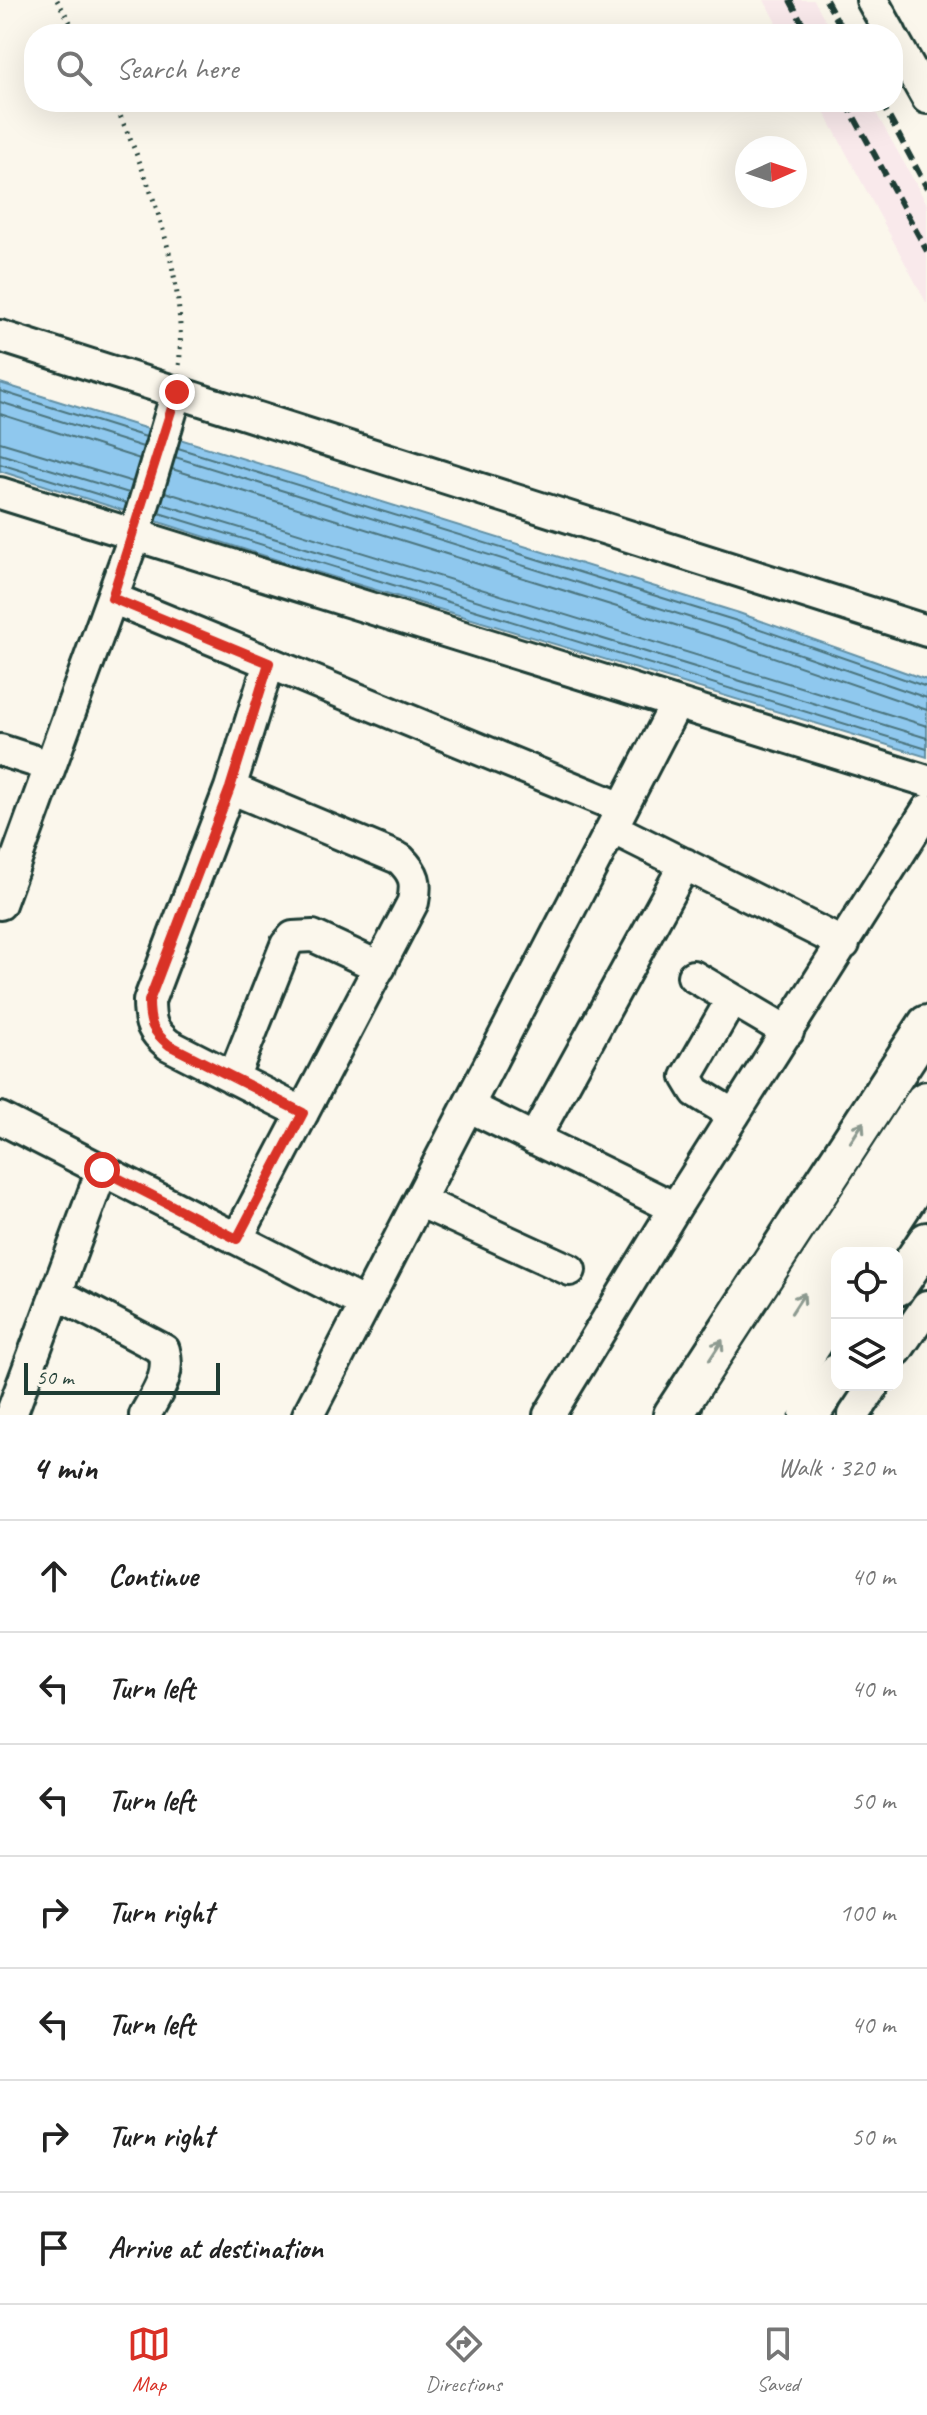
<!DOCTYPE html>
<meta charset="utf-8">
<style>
:root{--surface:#fff;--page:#f2f2f2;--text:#222;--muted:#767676;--line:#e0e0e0;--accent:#d93025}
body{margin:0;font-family:Caveat,sans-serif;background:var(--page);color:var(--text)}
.controls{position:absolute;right:24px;bottom:24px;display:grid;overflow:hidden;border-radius:16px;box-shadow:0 8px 32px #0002}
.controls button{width:72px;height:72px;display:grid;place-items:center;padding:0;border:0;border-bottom:2px solid var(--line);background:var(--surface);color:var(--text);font:40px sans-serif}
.compass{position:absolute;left:735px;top:136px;width:72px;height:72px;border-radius:50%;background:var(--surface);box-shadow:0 8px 32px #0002;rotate:87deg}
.scale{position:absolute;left:24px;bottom:20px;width:196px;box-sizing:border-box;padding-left:8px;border:4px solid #1f3d34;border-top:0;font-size:22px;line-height:28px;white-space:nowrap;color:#1f3d34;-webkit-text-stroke:6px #fbf7ec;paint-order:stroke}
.stop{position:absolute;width:24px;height:24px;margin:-18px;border:6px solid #d93025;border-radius:50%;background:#fff}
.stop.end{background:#d93025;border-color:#fff;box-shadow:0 2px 8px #0008}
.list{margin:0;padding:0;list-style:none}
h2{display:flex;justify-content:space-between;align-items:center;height:104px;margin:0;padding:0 32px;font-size:34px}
h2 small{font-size:26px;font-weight:400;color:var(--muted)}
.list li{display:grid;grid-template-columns:52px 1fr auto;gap:24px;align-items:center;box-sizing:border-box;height:112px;padding:0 32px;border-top:2px solid var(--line)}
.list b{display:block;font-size:30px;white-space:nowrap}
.list em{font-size:26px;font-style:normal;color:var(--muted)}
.icon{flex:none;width:44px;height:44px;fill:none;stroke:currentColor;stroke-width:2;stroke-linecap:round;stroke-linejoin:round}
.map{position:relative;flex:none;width:927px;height:1415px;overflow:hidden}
.search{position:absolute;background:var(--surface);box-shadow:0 8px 32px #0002;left:24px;right:24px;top:24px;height:88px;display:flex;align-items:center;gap:20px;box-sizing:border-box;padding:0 28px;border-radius:32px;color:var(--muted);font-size:30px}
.sheet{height:888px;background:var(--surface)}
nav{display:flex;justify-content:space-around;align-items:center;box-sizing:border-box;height:112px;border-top:2px solid var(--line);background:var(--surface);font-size:22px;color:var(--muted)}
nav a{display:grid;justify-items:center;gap:4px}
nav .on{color:var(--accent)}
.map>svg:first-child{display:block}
.built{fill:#f9e9eb}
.water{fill:#8fc8ee;stroke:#6290a4;stroke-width:2}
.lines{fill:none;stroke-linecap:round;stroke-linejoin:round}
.shore{stroke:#4c757e;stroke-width:2}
.minor-casing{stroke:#1f3d34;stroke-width:36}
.major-casing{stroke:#1f3d34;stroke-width:44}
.highway-casing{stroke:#1f3d34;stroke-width:50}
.path{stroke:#1f3d34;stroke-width:5;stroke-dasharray:2 6;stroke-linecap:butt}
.minor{stroke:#fbf7ec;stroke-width:30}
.major{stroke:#fbf7ec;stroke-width:38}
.highway{stroke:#fbf7ec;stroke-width:44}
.rail{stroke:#1f3d34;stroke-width:6;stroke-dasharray:12 6;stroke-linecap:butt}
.oneway{stroke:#8d9a90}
.route{stroke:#d93025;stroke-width:10}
</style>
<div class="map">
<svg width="927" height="1415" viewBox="0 0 927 1415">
<rect width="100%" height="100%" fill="#fbf7ec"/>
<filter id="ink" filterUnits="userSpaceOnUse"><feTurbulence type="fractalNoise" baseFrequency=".0125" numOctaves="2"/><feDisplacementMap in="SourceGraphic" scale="16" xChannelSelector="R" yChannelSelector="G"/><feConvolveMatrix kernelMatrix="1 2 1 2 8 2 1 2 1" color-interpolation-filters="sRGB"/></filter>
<g filter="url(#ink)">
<path class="built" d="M764 0H814L833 34H782Z
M819 102H870L927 204V304Z"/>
<path class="water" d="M0 383 739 613 927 680V757L287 563 0 471Z"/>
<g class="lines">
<path class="shore" d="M0 391 146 437
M0 402 143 447
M0 414 140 459
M0 442 133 482
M178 448 737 621 927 687
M0 454 129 493
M175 457 733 631 927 698
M0 464 126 503
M172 469 730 642 927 710
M165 492 927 726
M162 504 927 738
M159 513 927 749"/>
<g class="minor-casing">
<path id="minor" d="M872 0 891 34
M893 38 927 98
M0 336 927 631
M0 493 927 781
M112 598 622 808
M0 750 50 766
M230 788 149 1001C149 1023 152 1031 169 1045L303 1113
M612 828 844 944
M0 904 134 537 177 392
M693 976 788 1032
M732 999 687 1077 696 1092 734 1115
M233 1078 286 945 293 937 313 936 380 967
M468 1106 675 1208
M0 1118 365 1304
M534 1139 685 864
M419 1201 570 1270
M237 1239 413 902C417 882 415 874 400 859L230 788 269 663
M56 1293 164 1350C171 1375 157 1393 145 1415
M897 1350 927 1306
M11 1415 102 1170
M308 1415 676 704
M549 1415 675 1208 927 810
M854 1415 874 1385"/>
</g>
<g class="major-casing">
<path id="major" d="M897 1286 927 1242
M673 1415 927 1025
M809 1415 837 1374"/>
</g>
<g class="highway-casing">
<path id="highway" d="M867 1253 927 1161
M725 1415 927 1104
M762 1415 837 1300"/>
</g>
<path class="path" d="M57 0 77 34
M114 102C150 182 188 278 179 367"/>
<use href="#minor" class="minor"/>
<use href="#major" class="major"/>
<use href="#highway" class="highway"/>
<path class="rail" d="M790 0 808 34
M826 0 845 34
M846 102 927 251
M881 102 927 188"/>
</g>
<defs><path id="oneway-shaft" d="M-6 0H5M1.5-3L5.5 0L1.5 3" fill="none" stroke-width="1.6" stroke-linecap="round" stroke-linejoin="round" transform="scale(2)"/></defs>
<g class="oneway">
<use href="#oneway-shaft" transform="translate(857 1132) rotate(-57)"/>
<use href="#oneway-shaft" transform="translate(798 1303) rotate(-57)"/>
<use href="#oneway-shaft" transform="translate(716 1350) rotate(-57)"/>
</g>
</g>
<g class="lines" filter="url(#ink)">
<path class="route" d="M102 1170 237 1239 303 1113 169 1045C152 1031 149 1023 149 1001L230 788 269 663 112 598 177 392"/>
</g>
</svg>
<div class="controls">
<button><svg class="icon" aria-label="locate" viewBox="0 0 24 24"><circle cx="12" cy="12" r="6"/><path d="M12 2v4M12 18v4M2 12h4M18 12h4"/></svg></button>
<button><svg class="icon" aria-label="layers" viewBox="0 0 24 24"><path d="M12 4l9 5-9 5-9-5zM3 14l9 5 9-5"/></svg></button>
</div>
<svg class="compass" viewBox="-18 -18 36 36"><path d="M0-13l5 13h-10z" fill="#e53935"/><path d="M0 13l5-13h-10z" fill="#767676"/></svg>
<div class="scale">50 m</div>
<div class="stop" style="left:102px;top:1170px"></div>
<div class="stop end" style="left:177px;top:392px"></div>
<div class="search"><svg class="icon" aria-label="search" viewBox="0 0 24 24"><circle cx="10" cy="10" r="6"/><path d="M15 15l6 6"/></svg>Search here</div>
</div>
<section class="sheet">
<h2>4 min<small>Walk · 320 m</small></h2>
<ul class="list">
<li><svg class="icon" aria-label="ahead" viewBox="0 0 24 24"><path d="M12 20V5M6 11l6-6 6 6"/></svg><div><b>Continue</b></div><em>40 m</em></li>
<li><svg class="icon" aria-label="left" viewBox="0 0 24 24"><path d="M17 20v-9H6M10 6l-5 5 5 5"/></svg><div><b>Turn left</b></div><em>40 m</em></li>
<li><svg class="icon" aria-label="left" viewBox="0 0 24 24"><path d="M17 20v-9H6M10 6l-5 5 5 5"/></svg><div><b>Turn left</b></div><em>50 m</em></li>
<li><svg class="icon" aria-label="right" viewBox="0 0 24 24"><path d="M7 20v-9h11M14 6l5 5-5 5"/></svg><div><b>Turn right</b></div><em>100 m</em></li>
<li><svg class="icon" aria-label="left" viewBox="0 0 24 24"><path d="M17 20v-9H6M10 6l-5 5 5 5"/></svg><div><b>Turn left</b></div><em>40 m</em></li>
<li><svg class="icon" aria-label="right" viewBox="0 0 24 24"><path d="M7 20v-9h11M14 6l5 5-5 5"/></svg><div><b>Turn right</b></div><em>50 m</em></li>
<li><svg class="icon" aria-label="arrive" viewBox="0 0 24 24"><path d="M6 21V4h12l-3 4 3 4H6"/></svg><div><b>Arrive at destination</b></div></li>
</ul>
</section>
<nav>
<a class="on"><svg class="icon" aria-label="map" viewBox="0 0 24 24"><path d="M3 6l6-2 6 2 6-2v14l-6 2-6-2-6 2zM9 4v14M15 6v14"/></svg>Map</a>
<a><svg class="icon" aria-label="directions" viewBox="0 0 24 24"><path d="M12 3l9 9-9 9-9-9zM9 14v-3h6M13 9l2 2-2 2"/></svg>Directions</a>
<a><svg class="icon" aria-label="saved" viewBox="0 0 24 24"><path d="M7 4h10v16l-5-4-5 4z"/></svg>Saved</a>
</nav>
